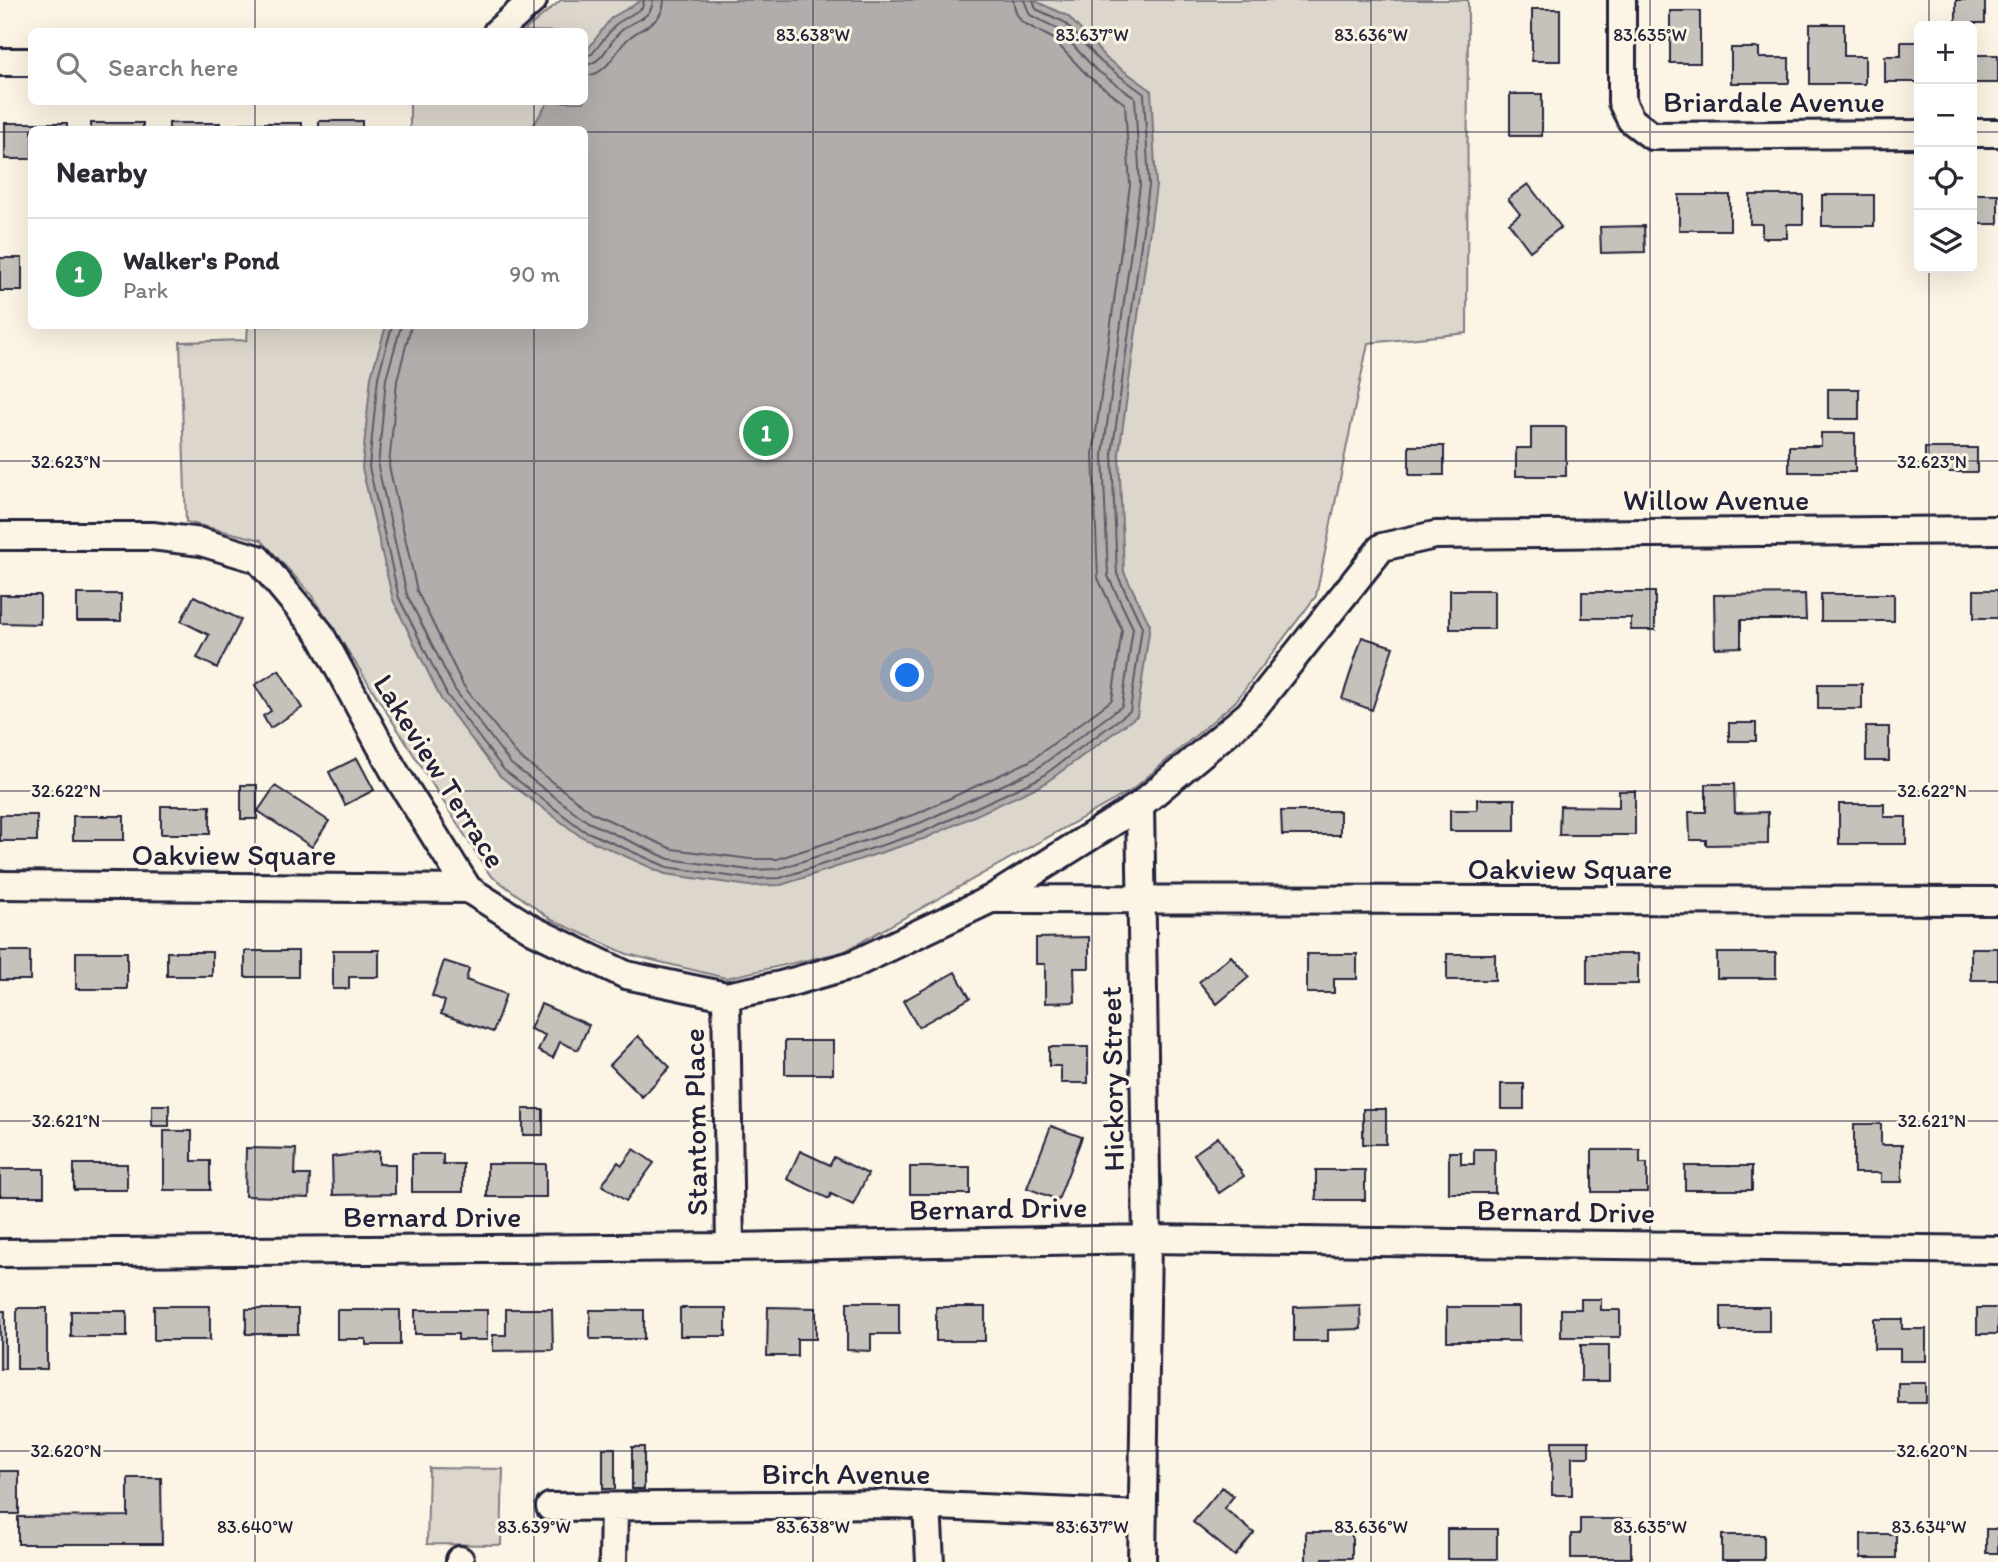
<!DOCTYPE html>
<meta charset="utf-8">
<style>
:root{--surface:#fff;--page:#f7f7f7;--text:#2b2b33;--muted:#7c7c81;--line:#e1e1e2;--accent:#c8321e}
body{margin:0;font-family:Itim,sans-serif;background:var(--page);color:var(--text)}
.controls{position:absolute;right:21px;top:21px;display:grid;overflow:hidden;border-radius:10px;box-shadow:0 7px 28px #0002}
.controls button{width:63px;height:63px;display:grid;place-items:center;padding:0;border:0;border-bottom:2px solid var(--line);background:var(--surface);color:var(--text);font:35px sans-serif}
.you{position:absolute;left:908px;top:676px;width:24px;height:24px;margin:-18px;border:5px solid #fff;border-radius:50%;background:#1a73e8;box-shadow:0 0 0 10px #1a73e833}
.badge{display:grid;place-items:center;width:46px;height:46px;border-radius:50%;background:var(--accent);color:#fff;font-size:23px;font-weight:700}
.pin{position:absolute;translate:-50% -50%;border:4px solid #fff;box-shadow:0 2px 7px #0006}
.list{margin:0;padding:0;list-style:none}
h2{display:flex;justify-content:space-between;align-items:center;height:91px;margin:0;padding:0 28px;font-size:30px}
h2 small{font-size:23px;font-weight:400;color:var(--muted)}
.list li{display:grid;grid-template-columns:46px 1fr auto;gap:21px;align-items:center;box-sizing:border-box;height:112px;padding:0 28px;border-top:2px solid var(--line)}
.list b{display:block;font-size:26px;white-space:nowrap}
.list p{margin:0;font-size:23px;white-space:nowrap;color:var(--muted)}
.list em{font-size:23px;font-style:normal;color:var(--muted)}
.icon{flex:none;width:38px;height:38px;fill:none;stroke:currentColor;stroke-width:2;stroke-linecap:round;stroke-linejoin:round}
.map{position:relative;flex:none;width:1998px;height:1562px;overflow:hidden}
.search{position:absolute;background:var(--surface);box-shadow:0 7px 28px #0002;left:28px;top:28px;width:560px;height:77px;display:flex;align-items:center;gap:18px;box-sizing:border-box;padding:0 24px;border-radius:10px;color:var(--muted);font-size:26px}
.panel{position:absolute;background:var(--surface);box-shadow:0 7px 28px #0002;left:28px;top:126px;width:560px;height:203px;border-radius:10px}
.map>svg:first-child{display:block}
.green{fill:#dcd6cc;stroke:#7f7c84;stroke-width:2}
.water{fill:#b2adab;stroke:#78757e;stroke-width:2}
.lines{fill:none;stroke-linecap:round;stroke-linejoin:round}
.shore{stroke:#5c5a68;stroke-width:2}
.building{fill:#c6c1bb;stroke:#22223b;stroke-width:2}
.minor-casing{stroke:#22223b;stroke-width:32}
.minor{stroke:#fcf5e5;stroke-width:26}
.ticks{fill:none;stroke:#22223b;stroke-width:2;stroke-opacity:0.45}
.labels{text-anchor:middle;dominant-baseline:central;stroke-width:6;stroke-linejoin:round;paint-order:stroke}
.street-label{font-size:30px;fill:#22223b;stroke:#fcf5e5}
.ticks-label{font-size:18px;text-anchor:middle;fill:#22223b;stroke:#fcf5e5;stroke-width:6;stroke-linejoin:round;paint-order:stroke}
</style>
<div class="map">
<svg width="1998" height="1562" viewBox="0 0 1998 1562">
<rect width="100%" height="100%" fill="#fcf5e5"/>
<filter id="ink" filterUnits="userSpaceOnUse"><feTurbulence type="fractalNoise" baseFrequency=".0143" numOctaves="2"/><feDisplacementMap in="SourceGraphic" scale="14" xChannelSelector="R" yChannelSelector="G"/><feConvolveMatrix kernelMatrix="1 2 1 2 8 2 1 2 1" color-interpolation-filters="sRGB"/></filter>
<g filter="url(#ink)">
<path class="green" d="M561 0H1468L1467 333 1368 343 1316 596 1235 702 1132 790 843 952 726 978 627 954 552 920 490 875 313 596 261 540 186 522 180 342 247 340 248 326H584V130L410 129V102H584V32L524 31Z
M429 1468 503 1469 501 1545 427 1544Z"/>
<path class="water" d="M642 0H1033L1068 16 1106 58 1151 90 1156 186 1119 454 1124 572 1150 625 1137 716 1044 784 926 838 781 885 749 886 665 874 580 836 500 776 441 699 393 600 362 468 371 376 386 326H584V130L531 129 548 102H584L585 53 611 18Z"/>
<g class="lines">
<path class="shore" d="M584 56 592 54 616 24 642 8 644 0
M584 65C604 64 608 42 621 31 633 19 652 20 653 0
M584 76C609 75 613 52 629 38 644 25 663 24 664 0
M392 326 378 377 369 467 399 598 447 695 504 770 583 830 667 867 749 879 780 878 923 832 1040 778 1130 711 1142 627 1117 574 1112 454 1149 186 1144 94 1101 62 1064 22 1036 9 1033 0
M401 326 386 379 378 467 407 595 455 690 511 764 588 822 669 859 749 870 778 869 920 823 1035 770 1122 706 1133 628 1108 576 1103 454 1140 185 1135 98 1095 69 1058 29 1030 15 1024 0
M411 326 397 381 389 466 417 591 463 685 518 756 593 813 672 849 750 859H777L916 814 1030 761 1112 700 1122 630 1098 578 1093 454 1130 185 1125 104 1088 76 1052 38 1022 22 1016 13 1013 0"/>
</g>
<path class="building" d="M1956 0H1985V23H1956Z
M1532 9H1560V61H1532Z
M1670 11H1700V63H1670Z
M1810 24H1844V56H1865V84H1810Z
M1901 42H1919V82H1885V56H1901Z
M1731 48H1759V58H1789V83H1731Z
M1972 55H1998V83H1972Z
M1510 94H1542V136H1510Z
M319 121H362V130H319Z
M5 123H67V130H32V159H5Z
M91 123H143V130H91Z
M169 123H220V130H169Z
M241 123H302V130H241Z
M1528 184 1561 227 1530 251 1509 223 1520 214 1508 199Z
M1972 194H1998V224H1972Z
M1679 195H1730V230H1679Z
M1750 195H1803V224H1787V238H1762V224H1750Z
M1822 195H1874V226H1822Z
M1644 226 1645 252 1601 253 1600 227Z
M0 258H22V291H0Z
M1828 389H1859V419H1828Z
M1531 427H1566V476H1516V448H1531Z
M1821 433H1855V472H1789V446H1821Z
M1409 446H1444V475H1409Z
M1925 448H1977V472H1925Z
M1450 590H1494V629H1450Z
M1974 590H1998V618H1974Z
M1582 592H1655V630H1631V618H1582Z
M77 594H121V621H77Z
M1805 594 1806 620H1741V647L1715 648 1714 595Z
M1821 594H1894V621H1821Z
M0 595H40V624L0 623Z
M194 596 241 620 217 668 197 658 209 635 181 621Z
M1362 637 1393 647 1372 710 1342 699Z
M279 670 302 708 270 728 263 716 271 711 255 685Z
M1818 684H1862V709H1818Z
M1729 723H1756V741H1729Z
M1866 727H1889V761H1866Z
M357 758 374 790 345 805 329 772Z
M1706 784H1734L1735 813 1768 812V844L1706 845V840H1690L1689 812H1706Z
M241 785H257V819H241Z
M275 786 329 821 312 847 258 811Z
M1619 791H1635V835H1559L1560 806 1619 807Z
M1477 799H1515V831H1450V810H1477Z
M1839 804H1884V817H1906V844H1839Z
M161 806H210V834H161Z
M1281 811H1340V835H1282Z
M0 815H37V841H0Z
M73 816H124V840H73Z
M1089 937V968H1074L1075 1002 1045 1003V964H1036V938Z
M1971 948H1998V980H1971Z
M333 950H379V977H349V989H333Z
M0 951H30V980H0Z
M245 951H298V977H245Z
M76 952H127V989H76Z
M167 952H212V976H167Z
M1717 953H1776V978H1717Z
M1307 954H1357V979H1334V993H1307Z
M1447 954H1495V980H1447Z
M1587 954H1638V984H1587Z
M1231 956 1249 977 1217 1004 1199 982Z
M444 961 469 969 466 980 506 994 493 1032 441 1014 445 1001 432 996Z
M955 972 970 998 918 1027 903 1001Z
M541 1004 589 1025 578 1050 560 1042 553 1058 538 1051 545 1035 530 1029Z
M638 1036 670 1067 642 1097 610 1065Z
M785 1041H833V1074H785Z
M1049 1047H1088V1083H1061V1066H1049Z
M1501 1084H1524V1109H1501Z
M152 1105H169V1126H152Z
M523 1109H543V1135H523Z
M1363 1109H1386V1144H1363Z
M1854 1124H1881V1145H1902V1182H1881V1173H1854Z
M1051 1126 1082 1137 1058 1200 1027 1188Z
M164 1131H192V1161H210V1190H164Z
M1218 1137 1244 1176 1219 1193 1194 1154Z
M246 1148 296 1149 295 1175H310L309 1198 245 1196Z
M634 1149 654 1163 626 1201 602 1185 618 1162 622 1165Z
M1474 1149H1495V1193H1449V1152H1461V1164H1474Z
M1592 1150H1640V1163H1647V1192H1592Z
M379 1151V1164H395V1194L333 1195 332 1157Z
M800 1151 830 1165 834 1157 868 1174 853 1205 831 1194 829 1199 787 1179Z
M412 1154H443V1164H463V1192H412Z
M74 1164H127V1190H74Z
M487 1164H546V1197H487Z
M1685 1166H1752V1190H1685Z
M910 1167H970V1194H910Z
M0 1169H44V1196H0Z
M1316 1170H1365V1200H1316Z
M1581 1299H1601V1310H1620V1337H1561V1309H1581Z
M847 1302H899V1334H871V1351L847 1350Z
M1360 1305 1361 1329 1328 1330V1341H1294V1307Z
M154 1306H210V1340H154Z
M768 1307 816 1308V1339H797V1356H767Z
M936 1307H985V1341H936Z
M1447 1307H1519V1341H1447Z
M1721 1307H1769V1331H1721Z
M17 1308H47V1369H17Z
M680 1308H726V1336H680Z
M1977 1308H1998V1334H1977Z
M246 1309H298V1334H246Z
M506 1309H552L553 1350 493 1351V1335H506Z
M337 1310H400V1345H366V1339H337Z
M415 1310H487V1340H458V1334H415Z
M590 1310H644V1339H590Z
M0 1311H5V1369H0Z
M71 1311H127V1337H71Z
M1874 1319H1902V1329H1926V1361H1900V1349H1874Z
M1581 1345H1609V1381H1581Z
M1898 1383H1926V1403H1898Z
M1552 1441H1589V1457H1572V1495H1552Z
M632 1447H644V1489H632Z
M603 1448H615V1489H603Z
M0 1471H19V1514H0Z
M128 1478H161L162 1544H18V1517L128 1516Z
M1222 1487 1234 1496 1224 1508 1254 1533 1235 1556 1193 1522Z
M1580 1519H1631V1558H1571V1534H1580Z
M1447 1529H1497V1559H1447Z
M1986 1529H1998V1553H1986Z
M1306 1532H1352V1558H1323V1562H1306Z
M1861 1534H1896V1558H1861Z
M1722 1535H1764V1560H1722Z"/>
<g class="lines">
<g class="minor-casing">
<path id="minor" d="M1622 0V102L1631 120 1652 136 1919 134
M497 32 533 0
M0 62H32
M1972 133H1998
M0 536H152L201 542 258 559 319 632 393 769 468 889 533 930 626 975 726 996 781 985 852 965 991 899 1140 805 1249 714 1382 547 1435 535 1998 530
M1140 805 1147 1239 1142 1562
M0 885 468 889
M991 899 1998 901
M726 996 730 1247
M0 1253 730 1247 1147 1239 1998 1250
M927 1505 930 1562
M550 1507 893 1504 1141 1515
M460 1562V1560
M613 1562 614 1507"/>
</g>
<use href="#minor" class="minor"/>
</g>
</g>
<path class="ticks" d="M255 0V32M534 0V32M813 0V1562M1092 0V1562M1371 0V1562M1650 0V1562M1929 0V26M255 102V130M534 102V130M0 132H32M584 132H1919M1972 132H1998M1929 268V1562M255 326V1562M534 326V1562M0 461H1998M0 791H1998M0 1121H1998M0 1451H1998"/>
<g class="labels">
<g class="street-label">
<text x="1774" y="101">Briardale Avenue</text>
<text x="1716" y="499">Willow Avenue</text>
<text transform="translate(440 771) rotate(58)">Lakeview Terrace</text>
<text x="234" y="854">Oakview Square</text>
<text x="1570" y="868">Oakview Square</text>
<text transform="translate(1112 1079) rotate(-91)">Hickory Street</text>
<text transform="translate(695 1122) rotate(-91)">Stantom Place</text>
<text transform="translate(998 1208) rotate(-1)">Bernard Drive</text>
<text transform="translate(1566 1211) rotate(1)">Bernard Drive</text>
<text x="432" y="1216">Bernard Drive</text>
<text x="846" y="1473">Birch Avenue</text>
</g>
</g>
<g class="ticks-label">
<text x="813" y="41">83.638°W</text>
<text x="1092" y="41">83.637°W</text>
<text x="1371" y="41">83.636°W</text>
<text x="1650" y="41">83.635°W</text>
<text x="66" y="468">32.623°N</text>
<text x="1932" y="468">32.623°N</text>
<text x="66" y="797">32.622°N</text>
<text x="1932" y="797">32.622°N</text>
<text x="66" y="1127">32.621°N</text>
<text x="1932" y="1127">32.621°N</text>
<text x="66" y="1457">32.620°N</text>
<text x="1932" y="1457">32.620°N</text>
<text x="255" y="1533">83.640°W</text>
<text x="534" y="1533">83.639°W</text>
<text x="813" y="1533">83.638°W</text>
<text x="1092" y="1533">83.637°W</text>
<text x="1371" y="1533">83.636°W</text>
<text x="1650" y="1533">83.635°W</text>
<text x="1929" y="1533">83.634°W</text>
</g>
</svg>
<div class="controls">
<button>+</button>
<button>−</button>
<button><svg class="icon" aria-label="locate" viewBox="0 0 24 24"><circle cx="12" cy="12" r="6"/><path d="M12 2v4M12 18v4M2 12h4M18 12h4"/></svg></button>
<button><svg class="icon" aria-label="layers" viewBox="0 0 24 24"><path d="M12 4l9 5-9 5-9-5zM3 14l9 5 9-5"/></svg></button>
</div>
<div class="you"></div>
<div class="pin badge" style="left:766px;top:433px;background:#2e9e5b">1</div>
<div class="search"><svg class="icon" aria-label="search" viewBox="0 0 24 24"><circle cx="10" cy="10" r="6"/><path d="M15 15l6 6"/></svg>Search here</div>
<section class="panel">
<h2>Nearby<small></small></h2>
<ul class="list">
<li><span class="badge" style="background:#2e9e5b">1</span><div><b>Walker's Pond</b><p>Park</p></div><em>90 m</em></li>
</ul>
</section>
</div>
